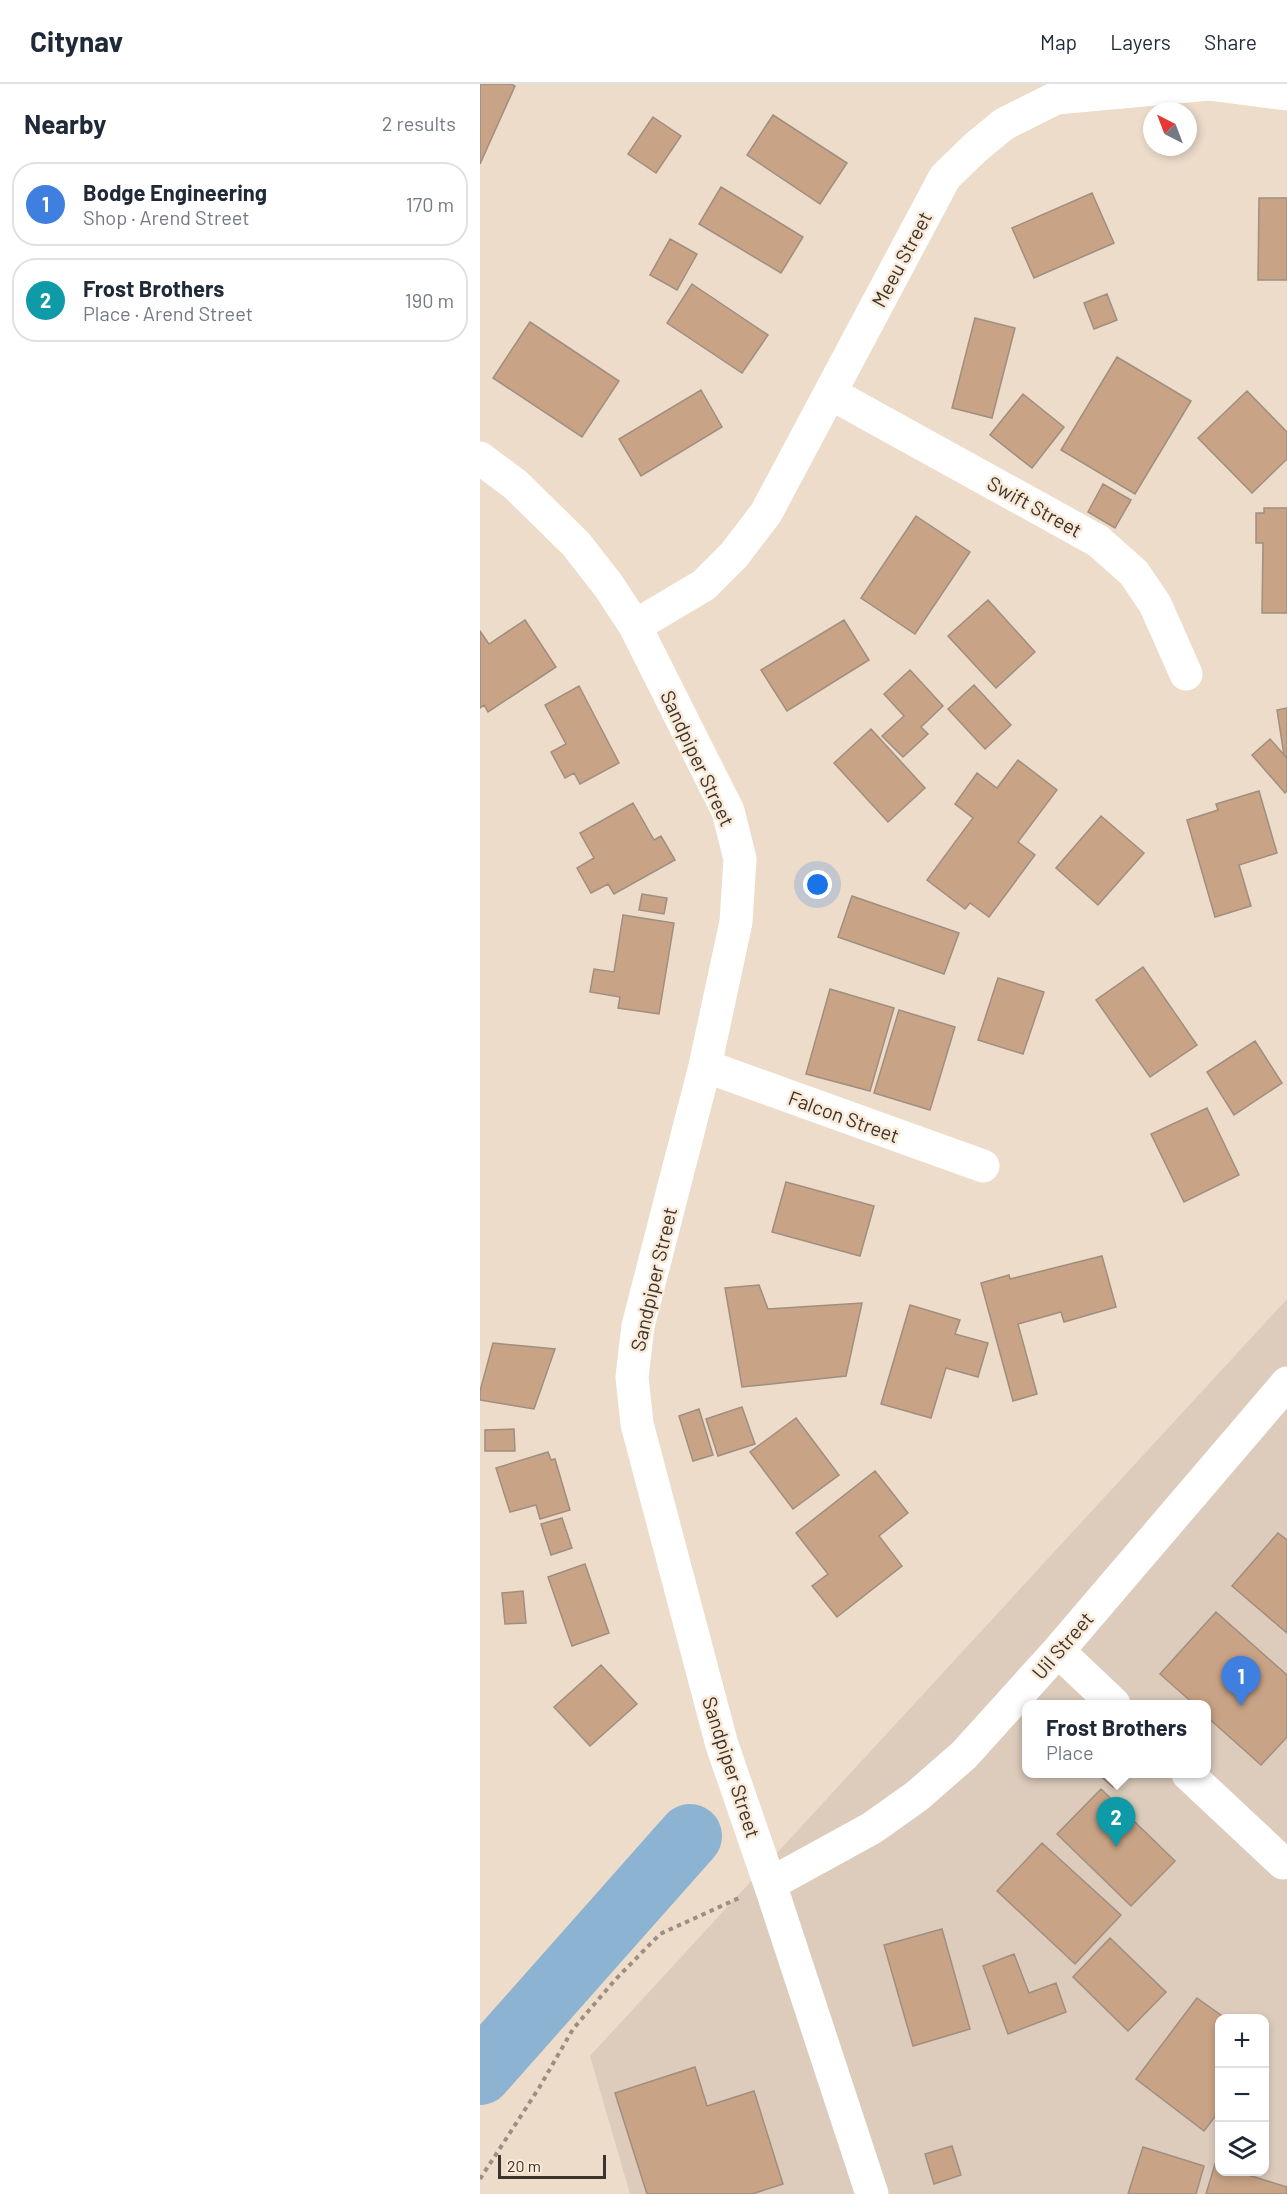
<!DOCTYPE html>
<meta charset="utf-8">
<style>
:root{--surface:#fff;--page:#f6f6f7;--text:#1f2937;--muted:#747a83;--line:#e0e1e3;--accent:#d93025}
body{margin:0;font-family:Barlow,sans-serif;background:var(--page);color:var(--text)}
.controls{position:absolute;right:18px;bottom:18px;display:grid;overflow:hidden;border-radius:12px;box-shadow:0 3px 9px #0003}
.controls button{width:54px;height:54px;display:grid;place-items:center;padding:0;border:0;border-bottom:2px solid var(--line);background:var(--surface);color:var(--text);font:30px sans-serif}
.compass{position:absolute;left:663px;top:18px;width:54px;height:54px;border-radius:50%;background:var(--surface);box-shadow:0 3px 9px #0003;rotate:318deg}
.scale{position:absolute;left:18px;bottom:15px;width:108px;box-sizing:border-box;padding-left:6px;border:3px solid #3b342d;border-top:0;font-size:16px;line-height:21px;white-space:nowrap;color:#3b342d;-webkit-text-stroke:4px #fae9d7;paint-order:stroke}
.you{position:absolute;left:338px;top:801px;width:21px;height:21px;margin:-15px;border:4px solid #fff;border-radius:50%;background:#1a73e8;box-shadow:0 0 0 9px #1a73e833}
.badge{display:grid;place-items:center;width:39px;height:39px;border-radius:50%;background:var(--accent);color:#fff;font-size:20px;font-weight:700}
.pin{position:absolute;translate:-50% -50px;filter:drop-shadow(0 2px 3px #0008)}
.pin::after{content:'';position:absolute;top:32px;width:21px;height:18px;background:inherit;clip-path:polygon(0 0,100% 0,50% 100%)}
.popup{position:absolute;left:542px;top:1616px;width:189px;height:78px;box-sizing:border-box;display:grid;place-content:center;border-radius:12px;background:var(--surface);filter:drop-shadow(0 2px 4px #0005);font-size:20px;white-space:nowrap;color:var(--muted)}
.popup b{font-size:22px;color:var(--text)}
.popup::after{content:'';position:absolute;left:50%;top:100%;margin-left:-12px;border:12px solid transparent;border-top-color:var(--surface)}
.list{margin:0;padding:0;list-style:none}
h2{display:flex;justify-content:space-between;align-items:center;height:78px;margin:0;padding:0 24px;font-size:26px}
h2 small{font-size:20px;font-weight:400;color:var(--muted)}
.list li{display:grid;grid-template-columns:39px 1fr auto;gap:18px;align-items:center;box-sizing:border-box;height:84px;margin:0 12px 12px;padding:0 12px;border:2px solid var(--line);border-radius:24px}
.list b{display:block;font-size:22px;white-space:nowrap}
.list p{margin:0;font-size:20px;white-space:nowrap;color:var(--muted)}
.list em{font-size:20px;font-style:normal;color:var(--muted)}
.icon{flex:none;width:33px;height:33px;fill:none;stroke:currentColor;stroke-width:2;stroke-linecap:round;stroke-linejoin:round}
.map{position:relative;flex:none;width:807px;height:2110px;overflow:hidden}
header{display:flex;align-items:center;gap:36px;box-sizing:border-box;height:84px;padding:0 30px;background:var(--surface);border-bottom:2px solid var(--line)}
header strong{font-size:28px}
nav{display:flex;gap:33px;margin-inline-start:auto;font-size:21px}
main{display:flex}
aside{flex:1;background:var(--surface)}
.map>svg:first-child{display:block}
.industrial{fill:#ddccbc;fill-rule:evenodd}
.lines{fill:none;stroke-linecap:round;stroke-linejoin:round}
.river{stroke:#8cb3d1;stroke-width:64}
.building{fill:#c9a386;stroke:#a08e7f;stroke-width:1.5}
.path{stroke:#9b8e82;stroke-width:4;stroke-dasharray:4.5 4.5;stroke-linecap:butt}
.minor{stroke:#fff;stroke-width:33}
.labels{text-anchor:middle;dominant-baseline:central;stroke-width:5;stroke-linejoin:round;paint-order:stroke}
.street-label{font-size:20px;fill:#3b342d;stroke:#fae9d7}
</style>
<header>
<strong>Citynav</strong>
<nav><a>Map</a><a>Layers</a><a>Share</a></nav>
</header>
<main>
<aside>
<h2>Nearby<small>2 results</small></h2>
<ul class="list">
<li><span class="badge" style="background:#3f7fe0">1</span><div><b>Bodge Engineering</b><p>Shop · Arend Street</p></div><em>170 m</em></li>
<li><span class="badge" style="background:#0f9aa8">2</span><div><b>Frost Brothers</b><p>Place · Arend Street</p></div><em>190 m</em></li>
</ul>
</aside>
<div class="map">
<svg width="807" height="2110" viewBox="0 0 807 2110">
<rect width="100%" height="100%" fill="#eddcca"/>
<path class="industrial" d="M807 1215V2110H150L110 1972ZM546 1620H726V1690H546ZM740 1934H784V2088H740Z"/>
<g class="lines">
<path class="river" d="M0 1989 210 1752"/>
</g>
<path class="building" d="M0 0H31L35 2 0 80Z
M293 31 367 79 340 120 267 71Z
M173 33 201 52 176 89 148 70Z
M241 103 323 153 301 189 219 140Z
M612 109 634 159 554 194 532 144Z
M779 114H807V196H778Z
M190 155 217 170 197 206 170 191Z
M212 200 288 251 262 289 187 239Z
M627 210 637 236 614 245 604 219Z
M495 234 535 244 512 334 472 324Z
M50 238 139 297 102 353 13 294Z
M637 273 711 317 655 410 581 366Z
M221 306 242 343 161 392 139 355Z
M767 307 807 348V375L772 409 718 354Z
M543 310 584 343 552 384 510 351Z
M623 400 651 416 635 444 608 428Z
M784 424H807V529H782L783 459H776V429H784Z
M436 432 490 468 435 550 381 514Z
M508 516 555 568 516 604 468 552Z
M45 536 76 583 8 628 4 621 0 624V547L9 560Z
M364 536 389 576 307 627 281 586Z
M430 586 463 622 441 643 448 650 423 673 402 652 424 632 404 610Z
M494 601 531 641 505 665 468 625Z
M99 602 139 679 100 700 94 689 85 694 71 668 86 660 65 621Z
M807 624V674L804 671 797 626Z
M391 645 445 704 408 738 354 679Z
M790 655 807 674V707L805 709 772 671Z
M538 676 577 706 538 758 555 771 509 833 490 819 485 825 447 796 493 734 475 720 497 689 517 704Z
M779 707 797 769 759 781 771 822 735 833 707 736 738 726 736 720Z
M153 719 174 756 181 752 195 776 134 810 128 800 111 809 97 784 114 774 100 749Z
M621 732 664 769 618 821 576 784Z
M162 810 187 814 184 830 159 826Z
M372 812 479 849 464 890 358 853Z
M143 831 194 839 179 930 138 924 140 913 110 908 114 885 134 888Z
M663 883 717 961 670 993 616 916Z
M518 894 564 908 543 970 498 956Z
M350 905 414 924 390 1007 326 990Z
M419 926 475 943 450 1026 394 1009Z
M775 957 802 999 754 1031 727 988Z
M727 1024 759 1091 704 1118 671 1050Z
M306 1098 394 1122 380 1172 292 1148Z
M622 1172 636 1223 584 1238 581 1228 538 1240 557 1310 533 1317 501 1199 529 1191 530 1195Z
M279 1201 288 1225 382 1219 366 1292 262 1303 245 1204Z
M430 1221 480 1236 475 1250 508 1259 498 1293 466 1284 451 1334 401 1320Z
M13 1259 75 1265 54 1325 0 1316V1307Z
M262 1323 275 1360 238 1372 226 1335Z
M219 1325 233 1371 213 1377 199 1332Z
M316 1334 359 1391 313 1425 270 1368Z
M34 1345 35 1367H5V1346Z
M68 1368 71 1376 75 1375 90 1426 60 1435 56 1421 30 1428 16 1384Z
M395 1387 428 1429 399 1452 422 1482 357 1533 332 1502 348 1490 316 1449Z
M82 1434 92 1464 71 1471 61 1440Z
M798 1449 807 1456V1549L752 1502Z
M105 1480 129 1549 92 1562 68 1493Z
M43 1507 46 1539 25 1540 22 1509Z
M736 1528 807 1591V1653L781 1681 726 1632V1620H714L680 1590Z
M121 1581 157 1620 110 1662 74 1623Z
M618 1690H645L633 1703Z
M621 1705 695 1777 651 1822 577 1750Z
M562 1759 641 1831 595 1880 517 1807Z
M462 1845 490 1945 433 1962 404 1861Z
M630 1854 686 1908 648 1947 593 1893Z
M534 1870 549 1909 576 1899 586 1928 528 1950 503 1882Z
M717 1914 745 1934H740V2026L724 2047 656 1995Z
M215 1983 227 2022 274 2007 303 2100 272 2110H167L135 2009Z
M472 2062 481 2091 454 2100 445 2070Z
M663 2063 724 2082 716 2110H648Z
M735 2080 740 2082V2088H758L807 2103V2110H726Z"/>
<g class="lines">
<path class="path" d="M0 2095 59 2004 93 1945 135 1896 180 1850 259 1814"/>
<path class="minor" d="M350 309 618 457 654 489 675 520 706 590
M0 374 36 401 96 460 128 501 155 542 248 727 260 775 256 838 225 982 158 1242 152 1293 157 1340 242 1661 290 1800 392 2110
M155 542 224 501 254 471 286 429 465 93 496 63 524 40 576 14 729 0 807 10
M225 982 503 1082
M578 1567 634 1620
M708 1690 803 1779
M290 1800 392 1744 437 1712 484 1671 578 1567 807 1299"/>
</g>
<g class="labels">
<g class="street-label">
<text transform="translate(421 175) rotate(-62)">Meeu Street</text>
<text transform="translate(555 422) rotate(29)">Swift Street</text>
<text transform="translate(218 674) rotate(65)">Sandpiper Street</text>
<text transform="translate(364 1032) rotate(20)">Falcon Street</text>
<text transform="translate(173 1195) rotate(-77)">Sandpiper Street</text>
<text transform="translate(582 1561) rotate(-49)">Uil Street</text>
<text transform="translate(252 1683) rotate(72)">Sandpiper Street</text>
</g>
</g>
</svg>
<div class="controls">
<button>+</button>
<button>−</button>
<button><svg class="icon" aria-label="layers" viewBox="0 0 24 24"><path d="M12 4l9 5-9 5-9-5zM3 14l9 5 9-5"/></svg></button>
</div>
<svg class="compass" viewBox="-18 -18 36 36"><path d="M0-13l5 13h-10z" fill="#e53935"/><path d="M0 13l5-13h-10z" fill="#747a83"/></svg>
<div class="scale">20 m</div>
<div class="you"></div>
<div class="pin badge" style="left:761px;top:1622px;background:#3f7fe0">1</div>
<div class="pin badge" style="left:636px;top:1763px;background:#0f9aa8">2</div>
<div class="popup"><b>Frost Brothers</b>Place</div>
</div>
</main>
